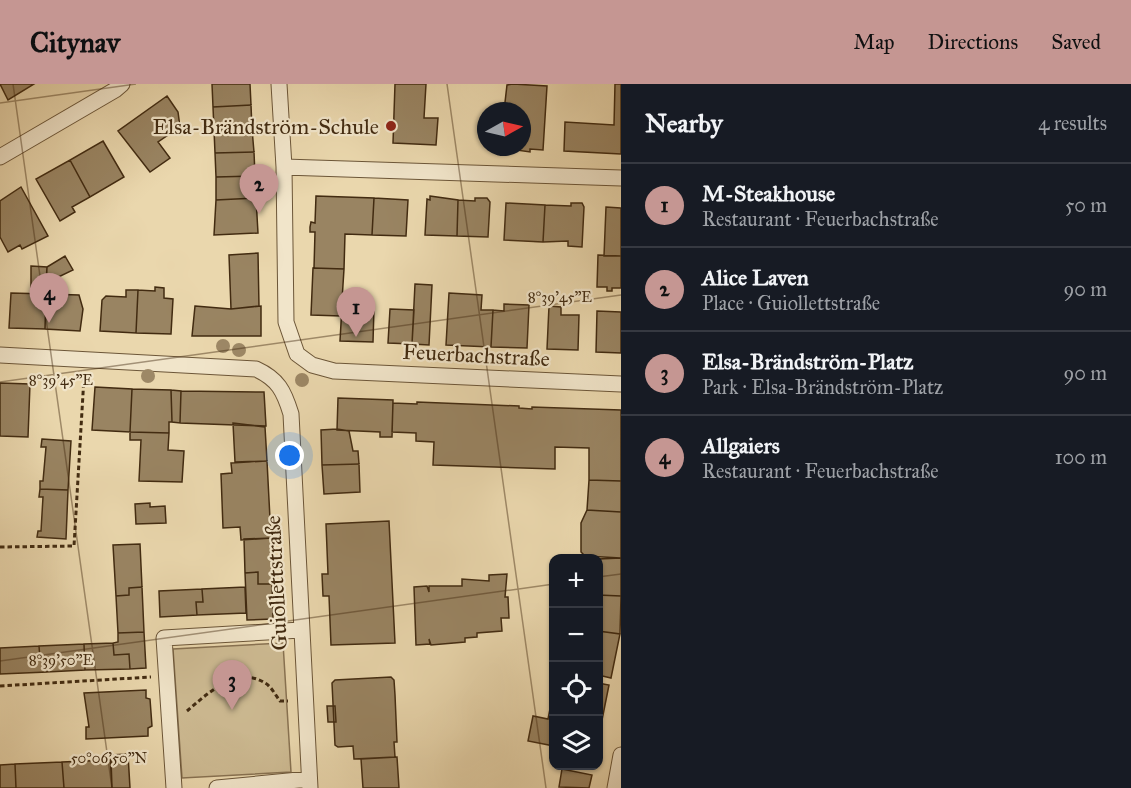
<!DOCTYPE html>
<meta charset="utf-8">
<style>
:root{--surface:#171b24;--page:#242831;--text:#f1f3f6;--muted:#9ea1a6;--line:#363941;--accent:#c59692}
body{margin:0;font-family:"IM FELL Great Primer",serif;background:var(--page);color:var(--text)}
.controls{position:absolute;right:18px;bottom:18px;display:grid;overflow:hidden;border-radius:12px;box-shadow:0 2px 4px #0004}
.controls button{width:54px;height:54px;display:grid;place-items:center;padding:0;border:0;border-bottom:2px solid var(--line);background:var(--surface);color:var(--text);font:30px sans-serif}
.compass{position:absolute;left:477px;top:18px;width:54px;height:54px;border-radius:50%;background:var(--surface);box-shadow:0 2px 4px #0004;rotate:82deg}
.you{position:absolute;left:290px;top:372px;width:21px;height:21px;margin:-15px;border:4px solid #fff;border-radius:50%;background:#1a73e8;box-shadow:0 0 0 9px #1a73e833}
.badge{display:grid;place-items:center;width:39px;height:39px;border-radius:50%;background:var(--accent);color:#111;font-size:20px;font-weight:700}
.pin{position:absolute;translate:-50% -50px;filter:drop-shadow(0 2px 3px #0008)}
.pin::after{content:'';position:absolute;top:32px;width:21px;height:18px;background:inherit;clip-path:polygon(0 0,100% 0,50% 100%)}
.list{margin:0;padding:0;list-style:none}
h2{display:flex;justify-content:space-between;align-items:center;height:78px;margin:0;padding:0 24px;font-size:26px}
h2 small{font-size:20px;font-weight:400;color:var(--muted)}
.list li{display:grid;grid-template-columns:39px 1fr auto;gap:18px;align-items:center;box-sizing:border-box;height:84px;padding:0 24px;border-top:2px solid var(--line)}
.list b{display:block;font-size:22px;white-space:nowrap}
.list p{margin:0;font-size:20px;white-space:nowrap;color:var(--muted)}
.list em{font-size:20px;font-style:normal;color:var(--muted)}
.icon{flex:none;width:33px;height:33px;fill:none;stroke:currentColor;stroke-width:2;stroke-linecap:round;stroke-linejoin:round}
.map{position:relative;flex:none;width:621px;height:704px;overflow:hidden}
header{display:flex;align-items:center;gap:36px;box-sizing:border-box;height:84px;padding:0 30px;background:var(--accent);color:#111}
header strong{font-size:28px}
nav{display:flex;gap:33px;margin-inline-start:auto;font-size:21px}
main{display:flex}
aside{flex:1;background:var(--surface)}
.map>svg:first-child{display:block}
.green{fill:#cdba92;stroke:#887252;stroke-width:1.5}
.building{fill:#998462;stroke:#422b11;stroke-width:1.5}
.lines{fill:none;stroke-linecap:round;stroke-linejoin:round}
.street-casing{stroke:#6c5638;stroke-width:17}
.path{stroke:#422b11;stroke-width:3;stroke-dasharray:4.5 3;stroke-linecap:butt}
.street{stroke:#f1e5ca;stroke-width:15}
.tree{fill:#9d8866}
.ticks{fill:none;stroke:#422b11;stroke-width:1.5;stroke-opacity:0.45}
.poi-dot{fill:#8f2418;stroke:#f1e5ca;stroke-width:2}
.labels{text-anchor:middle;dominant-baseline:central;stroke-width:4.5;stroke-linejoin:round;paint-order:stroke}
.poi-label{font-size:22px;fill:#422b11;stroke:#f1e5ca;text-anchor:end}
.street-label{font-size:22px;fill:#422b11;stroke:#f1e5ca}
.ticks-label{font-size:15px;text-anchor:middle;fill:#422b11;stroke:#f1e5ca;stroke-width:4.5;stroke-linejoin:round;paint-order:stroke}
</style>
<header>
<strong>Citynav</strong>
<nav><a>Map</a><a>Directions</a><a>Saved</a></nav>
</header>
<main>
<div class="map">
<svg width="621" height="704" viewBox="0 0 621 704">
<rect width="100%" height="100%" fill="#ead7ad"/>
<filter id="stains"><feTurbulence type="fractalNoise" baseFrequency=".00333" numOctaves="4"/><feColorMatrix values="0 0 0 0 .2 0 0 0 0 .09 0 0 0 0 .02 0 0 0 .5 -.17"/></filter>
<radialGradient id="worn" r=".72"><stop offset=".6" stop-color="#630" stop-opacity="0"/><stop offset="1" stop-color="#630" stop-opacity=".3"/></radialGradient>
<path class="green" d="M283 559 291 688 182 694 173 565Z"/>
<path class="building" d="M0 0H34L8 16Z
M212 0H250L251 21 213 23Z
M395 0H426L424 34H438L436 61 393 59Z
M513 0 547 2 543 66 530 65V68L503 64 522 63V27H504L507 1Z
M615 0H621V70L564 67 565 38 614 41Z
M167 12 178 28 180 43 158 58 170 74 150 88 118 47Z
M251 21 252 45 214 46 213 23Z
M252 45 254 68 215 69 214 46Z
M103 57 124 93 90 113 70 76Z
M254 68 255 92 216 93 215 69Z
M70 76 90 113 72 123 75 128 60 137 36 95Z
M255 92 256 114 216 116V93Z
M21 103 48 152 22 165 20 161 8 168 0 153V117Z
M316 112 374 114 372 151 345 150 344 185 314 184 315 148H310V143L311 138 315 139Z
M430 112 458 116 457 152 425 151 427 115 430 116Z
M256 114 258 149 214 151 216 116Z
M374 114 408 116 406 152 372 151Z
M475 114H487L490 118 488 153 457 152 458 116 475 117Z
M506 119 545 121 543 158 504 156Z
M571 119H582L584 123 582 163 568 162V157L543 158 545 121 571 122Z
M606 123 621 124V172H604Z
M258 169 259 222 231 225 229 171Z
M598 171 621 172V204H612V207H607V203H597Z
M65 172 73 186 46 199 47 183Z
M31 182 47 183 46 207 31 206Z
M313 184 344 185 341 232 311 231Z
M415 200 432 201 429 261 412 260Z
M155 203 164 204V214L173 215 171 250 136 249 138 206 155 207Z
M126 206H138L136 249 100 247 102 216 106 212 126 213Z
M11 209 46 210 45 245 9 244Z
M449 209 482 211 481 226H493L491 263 446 261Z
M46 210 79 211 83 225 80 247 45 245Z
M504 220 529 221 527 264 491 263 493 226 504 227Z
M195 222 231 225 261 222V252H192Z
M342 222 374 223 373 258 340 257Z
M549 222 561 223V231H579L578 266 547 265Z
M390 225 414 226 412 260 388 259Z
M597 227 621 228V269L596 268Z
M0 299 30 300 28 353 0 352Z
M95 303 132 305 130 348 92 346Z
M132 305 171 306 172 338H169V349L130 348Z
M171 306 181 307 180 339 172 338Z
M181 307 264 308 266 342 180 339Z
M338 314 393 316 392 353H380V348L337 346Z
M417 318 519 322V324L532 325V323L621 326V397L589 396V364L555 363V385L433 381 434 358 416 357V349L392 348 393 319 417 320Z
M233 339 265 343 267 377 235 378Z
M337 345 349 347 353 367H358L359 380 322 381 321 346Z
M130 348 169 349 168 366 184 367 182 398 139 397 141 356H130Z
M42 355 71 357 68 406 40 405V397H43L46 363H41Z
M267 377 271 454 241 456 240 443 223 444 221 390 232 389 231 379Z
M359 380 360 408 324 410 322 381Z
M589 396 621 397V428L587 426Z
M40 405 68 406 66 455 37 453 38 447H41L43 413H39Z
M150 419V423L165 422 166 439 136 440 135 420Z
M587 426 621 428V474L585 472 581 468V439Z
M389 437 395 559 331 561 329 512H323L322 490H328L326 440Z
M271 454 272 500H258V488L245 489 244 455Z
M140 460 142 503 129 504V511L116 512 113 461Z
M621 474V512L598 511V475Z
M258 488V500H272L273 535 247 536 245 489Z
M507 490 505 513H508L509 534H501L502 547 477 549V553L465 554V558L431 561 429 555 430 560 416 561 414 503 427 502 429 508V502H462V495L489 497V491Z
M142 503 144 548 118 549 116 512 129 511V504Z
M245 503 246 529 197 531 196 518H203L202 505Z
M202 505 203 518H196L197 531 160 533 159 507Z
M598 511 621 512 620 550 598 547Z
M598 547 620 550 611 594 598 591Z
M144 548 146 584 130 585 129 570 114 571 113 559 118 558V549Z
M113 559 114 571 129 570 130 585 85 586 84 560Z
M84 560 85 586 47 588V574L40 575 39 562Z
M39 562 40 575 47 574V588L0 590V564Z
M391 593 394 596 395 611 397 658H394L395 673 354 675 353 662 338 663 335 661 332 599 335 596Z
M598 599 609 601 602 636 598 635Z
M146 606V614L150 615 152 642 148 644V652L86 655V643H89L84 609Z
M327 622H335L336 638H328Z
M550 625 554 626V662L528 657 533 632 548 635Z
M128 670 130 704H112L110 671Z
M397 673 399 704H363L361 675Z
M111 676 112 704H64L62 678Z
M62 678 64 704H16L15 680Z
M15 680 16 704H0V681Z
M562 685 592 691 589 704 559 703Z"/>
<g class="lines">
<g class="street-casing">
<path id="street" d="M279 0 284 83 286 238 297 270 312 281 334 287 621 300
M0 73 115 6 122 0
M284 83 621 94
M0 271 256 285C278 295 284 307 291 330L310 704
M174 704 164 554 301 546
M217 704 309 695
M615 704 621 671"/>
</g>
<path class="path" d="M0 463 74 462 84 293
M0 602 151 593
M187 627C207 610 237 581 265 599 271 602 276 612 280 617H288"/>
<use href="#street" class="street"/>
</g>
<g class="tree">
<circle cx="223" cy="262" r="7"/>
<circle cx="239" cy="266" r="7"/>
<circle cx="148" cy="292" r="7"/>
<circle cx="302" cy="296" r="7"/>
</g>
<path class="ticks" d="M13 0 112 704M447 0 546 704M0 19 136 0M0 298 621 211M598 493 621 490M0 577 554 500"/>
<circle class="poi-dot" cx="391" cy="42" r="6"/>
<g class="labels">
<g class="poi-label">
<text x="379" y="42">Elsa-Brändström-Schule</text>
</g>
<g class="street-label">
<text transform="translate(476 271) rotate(3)">Feuerbachstraße</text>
<text transform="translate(276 499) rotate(-93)">Guiollettstraße</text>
</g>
</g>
<g class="ticks-label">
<text x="560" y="218">8°39'45"E</text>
<text x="61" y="301">8°39'45"E</text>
<text x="61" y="581">8°39'50"E</text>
<text x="109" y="679">50°06'50"N</text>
</g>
<rect width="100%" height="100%" filter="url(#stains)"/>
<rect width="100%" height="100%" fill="url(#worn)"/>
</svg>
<div class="controls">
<button>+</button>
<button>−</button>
<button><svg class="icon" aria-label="locate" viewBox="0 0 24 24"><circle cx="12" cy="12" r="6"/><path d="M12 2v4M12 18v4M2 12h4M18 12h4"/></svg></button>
<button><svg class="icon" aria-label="layers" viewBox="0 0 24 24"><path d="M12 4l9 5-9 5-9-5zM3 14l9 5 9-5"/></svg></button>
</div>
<svg class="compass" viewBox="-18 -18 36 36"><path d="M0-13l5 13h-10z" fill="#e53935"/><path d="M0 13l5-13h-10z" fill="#9ea1a6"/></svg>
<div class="you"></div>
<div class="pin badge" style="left:356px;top:253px">1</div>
<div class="pin badge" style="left:259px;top:130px">2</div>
<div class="pin badge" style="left:232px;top:626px">3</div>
<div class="pin badge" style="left:49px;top:239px">4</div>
</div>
<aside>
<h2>Nearby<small>4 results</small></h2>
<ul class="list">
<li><span class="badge">1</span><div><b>M-Steakhouse</b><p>Restaurant · Feuerbachstraße</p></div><em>50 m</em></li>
<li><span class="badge">2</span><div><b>Alice Laven</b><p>Place · Guiollettstraße</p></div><em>90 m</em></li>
<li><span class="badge">3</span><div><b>Elsa-Brändström-Platz</b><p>Park · Elsa-Brändström-Platz</p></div><em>90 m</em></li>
<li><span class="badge">4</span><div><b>Allgaiers</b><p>Restaurant · Feuerbachstraße</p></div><em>100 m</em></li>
</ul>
</aside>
</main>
